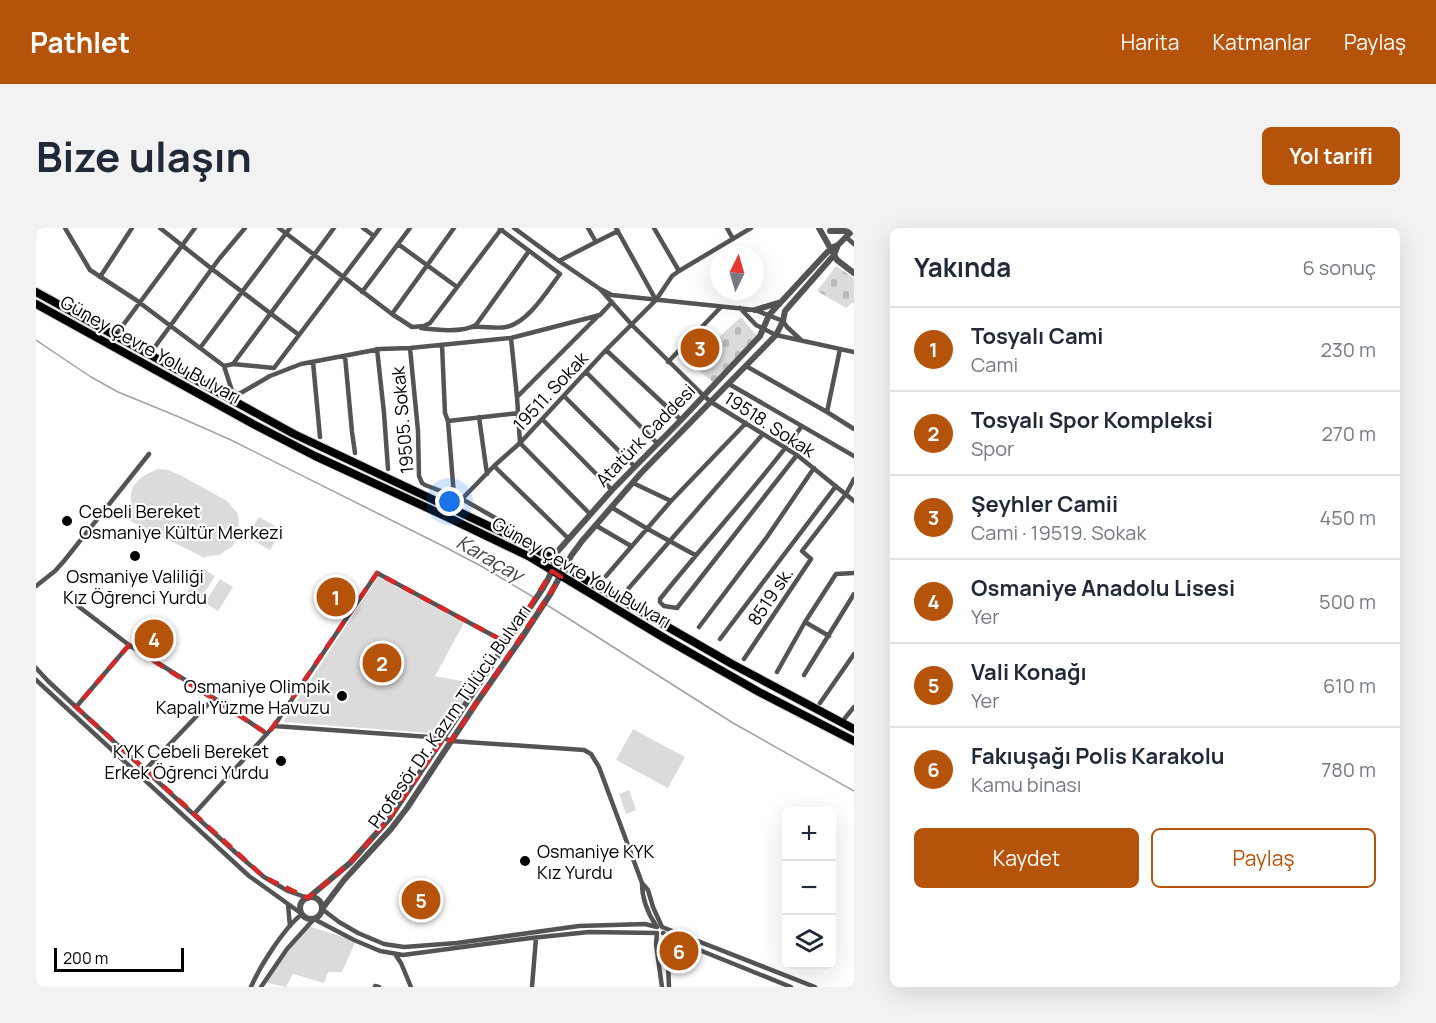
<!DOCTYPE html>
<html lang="tr">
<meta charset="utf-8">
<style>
:root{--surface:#fff;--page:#f2f2f3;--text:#1f2937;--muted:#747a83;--line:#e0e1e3;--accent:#b45309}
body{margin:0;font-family:Manrope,sans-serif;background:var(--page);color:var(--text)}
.controls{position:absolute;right:18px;bottom:18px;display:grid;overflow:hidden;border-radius:9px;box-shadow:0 6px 24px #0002}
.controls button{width:54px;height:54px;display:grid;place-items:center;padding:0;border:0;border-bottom:2px solid var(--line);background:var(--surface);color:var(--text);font:30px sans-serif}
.compass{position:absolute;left:674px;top:18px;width:54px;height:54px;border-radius:50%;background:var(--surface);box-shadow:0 6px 24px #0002;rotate:5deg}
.scale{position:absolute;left:18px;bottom:15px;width:130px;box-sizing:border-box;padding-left:6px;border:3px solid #000;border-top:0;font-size:16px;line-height:21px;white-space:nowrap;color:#000;-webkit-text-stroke:4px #fff;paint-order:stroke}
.you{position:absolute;left:414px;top:274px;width:21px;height:21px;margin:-15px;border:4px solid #fff;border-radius:50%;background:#1a73e8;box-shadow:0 0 0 9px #1a73e833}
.badge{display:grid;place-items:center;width:39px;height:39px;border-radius:50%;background:var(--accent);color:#fff;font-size:20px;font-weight:700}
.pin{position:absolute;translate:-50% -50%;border:3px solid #fff;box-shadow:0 2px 6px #0006}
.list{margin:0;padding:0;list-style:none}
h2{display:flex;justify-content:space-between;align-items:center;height:78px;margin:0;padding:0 24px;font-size:26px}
h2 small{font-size:20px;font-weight:400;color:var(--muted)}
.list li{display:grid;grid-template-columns:39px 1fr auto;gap:18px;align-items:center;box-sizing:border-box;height:84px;padding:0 24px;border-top:2px solid var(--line)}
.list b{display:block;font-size:22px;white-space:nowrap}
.list p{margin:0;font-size:20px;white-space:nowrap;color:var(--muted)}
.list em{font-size:20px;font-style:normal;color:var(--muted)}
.actions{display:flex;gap:12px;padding:18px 24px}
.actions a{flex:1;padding:14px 0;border:2px solid var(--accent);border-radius:9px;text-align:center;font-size:21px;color:var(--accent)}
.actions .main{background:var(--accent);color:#fff}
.icon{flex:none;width:33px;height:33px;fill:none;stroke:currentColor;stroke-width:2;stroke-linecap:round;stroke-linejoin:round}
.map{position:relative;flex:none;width:818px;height:759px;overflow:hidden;border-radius:9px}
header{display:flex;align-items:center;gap:36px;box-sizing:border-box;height:84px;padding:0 30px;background:var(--accent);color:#fff}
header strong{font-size:28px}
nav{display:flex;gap:33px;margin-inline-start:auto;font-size:21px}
.intro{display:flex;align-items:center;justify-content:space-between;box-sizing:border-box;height:144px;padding:0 36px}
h1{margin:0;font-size:42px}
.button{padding:15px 27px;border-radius:9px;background:var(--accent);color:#fff;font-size:21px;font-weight:700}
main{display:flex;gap:36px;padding:0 36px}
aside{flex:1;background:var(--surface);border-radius:9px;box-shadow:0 6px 24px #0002}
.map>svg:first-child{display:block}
.cemetery{fill:url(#cemetery-stones)}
.pitch{fill:#dbdbdb}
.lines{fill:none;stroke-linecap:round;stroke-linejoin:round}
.stream{stroke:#a2a2a2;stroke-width:1.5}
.trunk-casing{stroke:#dbdbdb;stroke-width:10}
.minor{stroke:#545454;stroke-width:4.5}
.tertiary{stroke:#545454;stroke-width:6}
.trunk{stroke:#000;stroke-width:8}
.marked{fill:none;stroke:#d62828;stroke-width:4.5;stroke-dasharray:12 8;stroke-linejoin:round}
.poi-dot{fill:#000;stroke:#fff;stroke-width:2}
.labels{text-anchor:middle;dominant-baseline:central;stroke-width:4.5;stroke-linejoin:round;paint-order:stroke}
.street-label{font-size:18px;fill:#000;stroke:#fff}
.poi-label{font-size:18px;fill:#000;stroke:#fff;text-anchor:start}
.water-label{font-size:20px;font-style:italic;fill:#434343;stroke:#fff}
</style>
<header>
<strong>Pathlet</strong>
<nav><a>Harita</a><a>Katmanlar</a><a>Paylaş</a></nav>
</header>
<div class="intro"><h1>Bize ulaşın</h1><a class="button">Yol tarifi</a></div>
<main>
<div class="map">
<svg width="818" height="759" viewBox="0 0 818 759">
<defs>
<pattern id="cemetery-stones" width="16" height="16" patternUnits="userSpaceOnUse" patternTransform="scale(1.5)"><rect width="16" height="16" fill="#dbdbdb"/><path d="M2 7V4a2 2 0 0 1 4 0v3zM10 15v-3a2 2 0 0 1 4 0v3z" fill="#bababa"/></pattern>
</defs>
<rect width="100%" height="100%" fill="#fff"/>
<path class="cemetery" d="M800 38 818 50V75H816L810 80 781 63Z
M705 89 721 108 677 154 651 133 655 129 649 124 671 101 681 111Z"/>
<path class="pitch" d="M122 241 132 242 146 248 191 273 202 286 203 298 197 318 183 327 170 328 169 330 94 293C98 285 96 281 95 273 94 254 106 248 122 241Z
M223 289 246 302 234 322 211 309Z
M166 340 179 348 164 372 151 364Z
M342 349 428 395 399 448 420 452 441 455 406 506 247 494Z
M184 351 197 359 182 383 169 375Z
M597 501 649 529 632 560 580 532Z
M593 562 600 582 590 586 583 566Z
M272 698 307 709 319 715 306 744H292L288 755 257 746 250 759 228 754Z"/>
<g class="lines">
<path class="stream" d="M0 112 55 149 82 164 143 189 195 212 405 317 445 338 499 370
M511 377 697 495 818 563"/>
<g class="trunk-casing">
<path id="trunk" d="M0 64 258 206 474 308 507 325 552 353 696 436 818 501
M0 76 219 197 279 228 409 288 494 329 630 411 723 464 818 513"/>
</g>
<path class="minor" d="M29 0 54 42 100 72 188 138 196 163 203 166 234 148 265 136 344 121 374 120 475 110 564 87 576 74
M124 0 176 41 263 107
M243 0 356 86 376 99 388 98 394 95 466 0
M327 0 338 8
M478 0 523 33 564 61 576 67 719 82 747 93 751 99 765 112
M552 0 560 14 582 3
M580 0 620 72
M691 0 697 11
M810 9 818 16
M362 16 421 59
M523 33 560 14
M643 43 715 0
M64 49 96 0
M564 61 596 97 668 168 675 174 761 227 818 273
M326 64 374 0
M704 80 720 97 740 107 818 124
M356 86 418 0
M437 99C448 98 460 101 470 99 492 95 511 63 524 46L464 1
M385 100C400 102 427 105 440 97L493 23
M79 108 159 0
M475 110 481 169 484 215 554 286
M406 117 409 185 412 193 418 268
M164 120 254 0
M374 120 382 203 383 248 386 255 389 257 426 271 470 296
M341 121 348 185 352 241
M570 122 645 192
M113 127 183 31 209 0
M309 128 316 204 319 225
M277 134 284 209
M632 134 685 79
M197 136 238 140 344 0
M188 138 197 136 298 0
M710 138 791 184 818 201
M550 144 622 216
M693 156 818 228
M528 168 599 239
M481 169 562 88
M791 184 804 121
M443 189 451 246
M506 191 576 262
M412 193 483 185
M761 227 641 380 628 378 624 374V371C670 313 722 258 766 198
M458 238 533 311
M597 255 635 273
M426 271 458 238 484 215 570 122 620 72 636 48 643 43 618 0
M575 279 610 300 659 327
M559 297 595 318
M570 348 635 273 710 195
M0 358 19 343 28 333 113 226
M592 361 727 206
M769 394 793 408
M663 399 731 309 778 240
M684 411 800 258
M93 417 178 470 231 506
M708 431 775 331 766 323 810 266 818 251
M0 440 12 453 40 479 200 625 228 649 252 663 272 670
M741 444 769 394 800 346 818 345
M768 447 818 366
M0 452 213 648 266 686C248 700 224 738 215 759
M784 475 818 426
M40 479 93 417 42 378
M809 490 818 479
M238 498 408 510 415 513 548 522 555 526 563 539 606 655C606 671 612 686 621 699
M109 542 178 470
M158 586 238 498 341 345 471 415
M606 655 612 662 617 679 626 699 779 759
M252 677 254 698
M286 681 303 694 322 705 348 716 368 719 421 715 543 698 609 696 621 699
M627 705 641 713 755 759
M629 707 631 711 633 759
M359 726 365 735 375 759
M339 758 343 759
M225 759 251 721 278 691 318 712 344 723 367 727 495 710 553 704 621 705 620 716 626 759
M496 759 500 710"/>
<path class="tertiary" d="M783 0 801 32 818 45
M794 3H815
M719 82 745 74
M264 680a11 11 0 1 1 22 0a11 11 0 1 1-22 0Z
M272 670 314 635 353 591 507 360C514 349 519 337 521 324L576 262 645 192 724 108 733 87 795 20 802 17
M286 681 308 652 355 601 371 580 441 474 485 411 515 365 535 328 546 313 605 245 740 107 747 93 749 83 798 27 802 17 818 1"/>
<use href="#trunk" class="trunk"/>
</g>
<path class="marked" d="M516 343 525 349 415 513 408 510 353 591 314 635 272 670 228 649 40 479 93 417 232 506 341 345 471 415Z"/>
<g class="poi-dot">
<circle cx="31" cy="293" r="6"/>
<circle cx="99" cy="328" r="6"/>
<circle cx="306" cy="468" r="6"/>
<circle cx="245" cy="533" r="6"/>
<circle cx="489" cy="633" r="6"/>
</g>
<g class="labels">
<g class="street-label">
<text transform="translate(115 121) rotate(29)">Güney Çevre Yolu Bulvarı</text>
<text transform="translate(514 163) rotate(-47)">19511. Sokak</text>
<text transform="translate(366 192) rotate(-95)">19505. Sokak</text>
<text transform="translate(734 196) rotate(33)">19518. Sokak</text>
<text transform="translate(609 207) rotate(-46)">Atatürk Caddesi</text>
<text transform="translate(546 344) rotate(30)">Güney Çevre Yolu Bulvarı</text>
<text transform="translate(734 368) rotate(-56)">8519 sk.</text>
<text transform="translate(413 488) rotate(-55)">Profesör Dr. Kazım Tülücü Bulvarı</text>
</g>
<g class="poi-label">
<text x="43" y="283">Cebeli Bereket<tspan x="43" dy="21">Osmaniye Kültür Merkezi</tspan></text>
<text x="99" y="348" text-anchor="middle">Osmaniye Valiliği<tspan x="99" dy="21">Kız Öğrenci Yurdu</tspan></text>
<text x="294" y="458" text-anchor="end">Osmaniye Olimpik<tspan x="294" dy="21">Kapalı Yüzme Havuzu</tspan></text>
<text x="233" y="523" text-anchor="end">KYK Cebeli Bereket<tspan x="233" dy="21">Erkek Öğrenci Yurdu</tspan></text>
<text x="501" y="623">Osmaniye KYK<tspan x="501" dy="21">Kız Yurdu</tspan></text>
</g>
<g class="water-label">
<text transform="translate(454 330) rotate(30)">Karaçay</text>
</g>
</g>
</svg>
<div class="controls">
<button>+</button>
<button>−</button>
<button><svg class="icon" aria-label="layers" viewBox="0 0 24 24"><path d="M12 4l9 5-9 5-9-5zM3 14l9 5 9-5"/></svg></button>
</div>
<svg class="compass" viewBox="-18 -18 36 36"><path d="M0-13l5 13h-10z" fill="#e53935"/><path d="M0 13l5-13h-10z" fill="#747a83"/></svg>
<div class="scale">200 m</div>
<div class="you"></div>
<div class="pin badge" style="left:300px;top:369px">1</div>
<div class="pin badge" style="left:346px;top:435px">2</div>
<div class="pin badge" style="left:664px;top:120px">3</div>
<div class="pin badge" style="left:118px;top:411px">4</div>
<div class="pin badge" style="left:385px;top:672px">5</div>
<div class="pin badge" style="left:643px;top:723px">6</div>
</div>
<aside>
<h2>Yakında<small>6 sonuç</small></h2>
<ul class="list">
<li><span class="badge">1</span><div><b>Tosyalı Cami</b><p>Cami</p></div><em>230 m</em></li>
<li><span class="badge">2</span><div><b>Tosyalı Spor Kompleksi</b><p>Spor</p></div><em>270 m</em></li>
<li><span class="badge">3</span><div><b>Şeyhler Camii</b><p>Cami · 19519. Sokak</p></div><em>450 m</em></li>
<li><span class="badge">4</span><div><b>Osmaniye Anadolu Lisesi</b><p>Yer</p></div><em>500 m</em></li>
<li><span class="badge">5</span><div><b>Vali Konağı</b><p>Yer</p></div><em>610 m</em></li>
<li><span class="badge">6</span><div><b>Fakıuşağı Polis Karakolu</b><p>Kamu binası</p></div><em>780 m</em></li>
</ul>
<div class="actions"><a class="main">Kaydet</a><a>Paylaş</a></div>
</aside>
</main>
